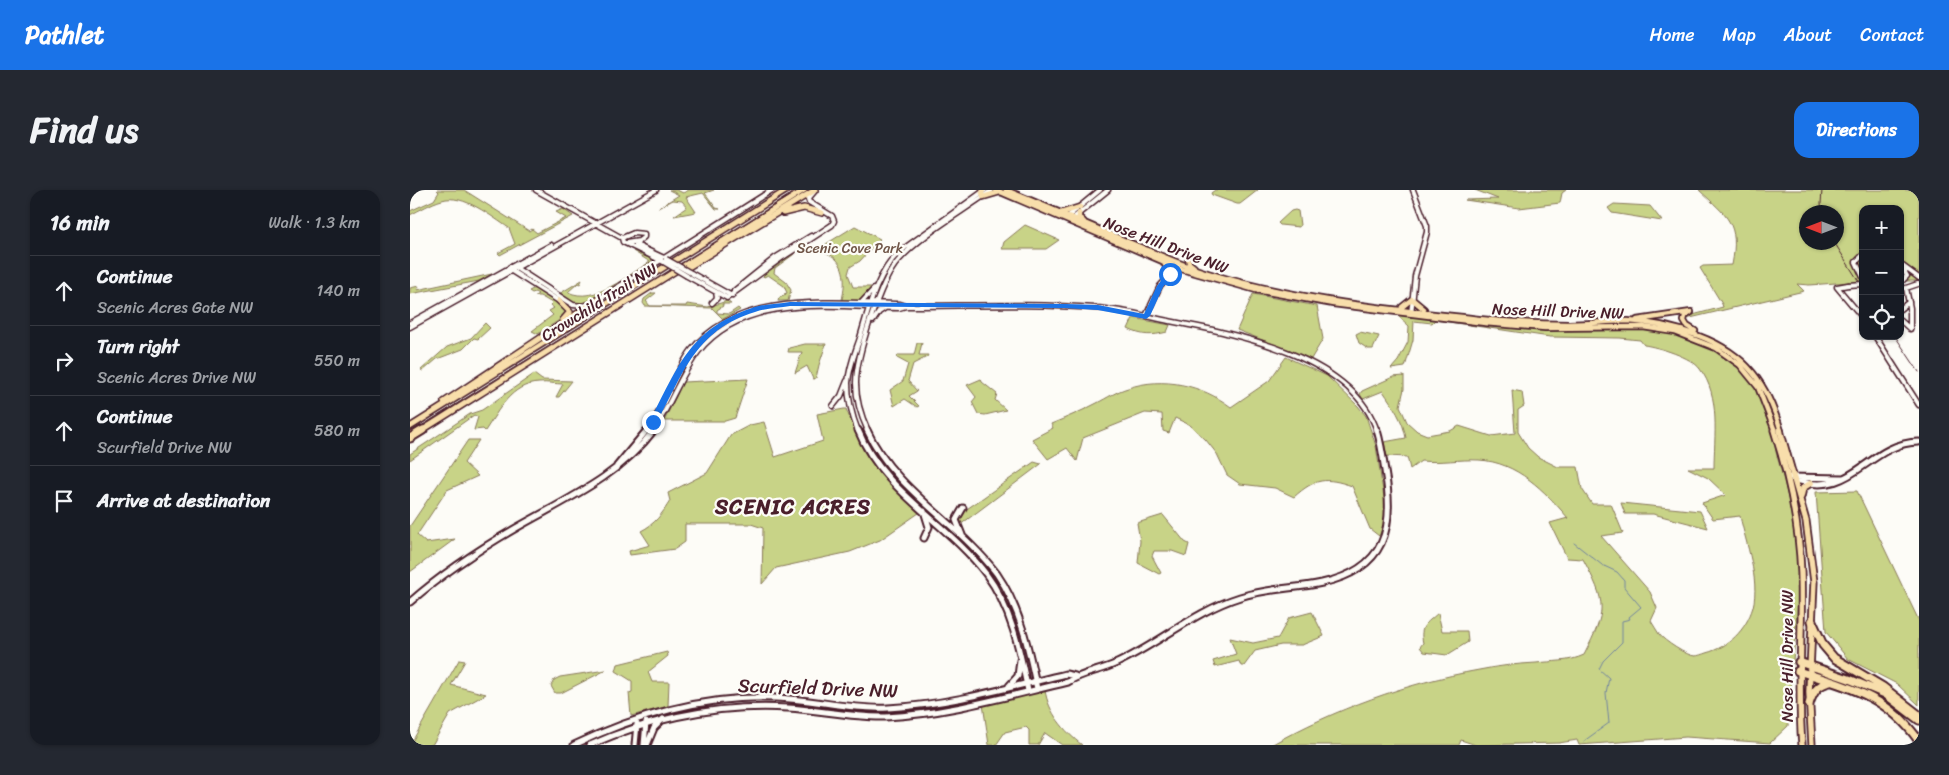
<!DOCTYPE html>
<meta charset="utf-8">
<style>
:root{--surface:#171b24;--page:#242831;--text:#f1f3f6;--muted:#9ea1a6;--line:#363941;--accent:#1a73e8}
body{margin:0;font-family:Sriracha,sans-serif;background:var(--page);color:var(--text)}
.controls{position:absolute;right:15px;top:15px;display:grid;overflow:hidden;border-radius:10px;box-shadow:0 1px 4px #0004}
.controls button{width:45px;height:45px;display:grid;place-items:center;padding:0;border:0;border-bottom:1px solid var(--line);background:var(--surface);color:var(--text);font:25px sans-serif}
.compass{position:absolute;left:1389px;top:15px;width:45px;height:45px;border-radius:50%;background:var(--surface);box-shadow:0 1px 4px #0004;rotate:270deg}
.stop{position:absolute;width:15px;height:15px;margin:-11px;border:4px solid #1a73e8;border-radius:50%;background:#fff}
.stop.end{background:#1a73e8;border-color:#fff;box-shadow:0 1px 5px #0008}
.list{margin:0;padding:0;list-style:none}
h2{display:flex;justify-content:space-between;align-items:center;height:65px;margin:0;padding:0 20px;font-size:21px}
h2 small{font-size:16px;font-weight:400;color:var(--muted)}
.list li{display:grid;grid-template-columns:32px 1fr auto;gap:15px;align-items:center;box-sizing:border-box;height:70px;padding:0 20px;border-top:1px solid var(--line)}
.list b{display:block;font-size:19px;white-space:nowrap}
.list p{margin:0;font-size:16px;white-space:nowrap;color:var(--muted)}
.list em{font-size:16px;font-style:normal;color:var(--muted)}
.icon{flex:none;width:28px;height:28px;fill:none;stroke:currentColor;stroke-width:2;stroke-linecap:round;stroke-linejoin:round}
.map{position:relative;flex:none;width:1509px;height:555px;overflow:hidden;border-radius:15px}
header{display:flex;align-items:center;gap:30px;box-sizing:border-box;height:70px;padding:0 25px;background:var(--accent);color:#fff}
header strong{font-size:24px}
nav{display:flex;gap:28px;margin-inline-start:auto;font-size:18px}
.intro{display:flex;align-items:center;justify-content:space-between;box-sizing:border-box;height:120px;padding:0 30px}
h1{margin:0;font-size:35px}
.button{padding:12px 22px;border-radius:15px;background:var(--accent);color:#fff;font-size:18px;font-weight:700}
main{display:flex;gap:30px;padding:0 30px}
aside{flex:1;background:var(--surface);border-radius:15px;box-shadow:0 1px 4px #0004}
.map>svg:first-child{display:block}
.green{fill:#c8d387;stroke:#897959;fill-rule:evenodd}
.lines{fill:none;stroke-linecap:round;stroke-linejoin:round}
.stream{stroke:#71849f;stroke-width:1}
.minor-far1-casing{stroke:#4a1f2b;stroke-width:7}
.minor-casing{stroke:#4a1f2b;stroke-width:9}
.major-far1-casing{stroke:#4a1f2b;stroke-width:8}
.major-casing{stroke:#4a1f2b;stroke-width:9}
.highway-far1-casing{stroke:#4a1f2b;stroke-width:8}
.highway-casing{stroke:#4a1f2b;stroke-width:11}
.minor-far1{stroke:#fdfcf7;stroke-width:4}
.minor{stroke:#fdfcf7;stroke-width:5}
.major-far1{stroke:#f8deab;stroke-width:4.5}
.major{stroke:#f8deab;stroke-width:5.5}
.highway-far1{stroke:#f8deab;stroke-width:5}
.highway{stroke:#f8deab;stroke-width:7}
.tram{stroke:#4a1f2b;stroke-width:1}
.rail{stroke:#4a1f2b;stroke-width:1}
.minor-bridge-casing{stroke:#4a1f2b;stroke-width:7;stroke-linecap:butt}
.minor-bridge{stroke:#fdfcf7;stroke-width:4}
.route{fill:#1a73e8}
.labels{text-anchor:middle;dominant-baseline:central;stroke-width:4.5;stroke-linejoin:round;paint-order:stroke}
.far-park-label{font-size:14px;fill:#705547;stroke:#fdfcf7}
.street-label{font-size:16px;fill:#4a1f2b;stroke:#fdfcf7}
.near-street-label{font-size:19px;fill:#4a1f2b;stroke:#fdfcf7}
.district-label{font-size:21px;font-weight:bold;letter-spacing:1px;fill:#4a1f2b;stroke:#fdfcf7}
</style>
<header>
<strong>Pathlet</strong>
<nav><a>Home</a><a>Map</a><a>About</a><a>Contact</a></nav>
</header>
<div class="intro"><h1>Find us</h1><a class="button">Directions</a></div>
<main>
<aside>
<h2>16 min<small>Walk · 1.3 km</small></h2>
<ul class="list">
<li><svg class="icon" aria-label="ahead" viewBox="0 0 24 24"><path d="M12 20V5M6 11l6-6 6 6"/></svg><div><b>Continue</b><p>Scenic Acres Gate NW</p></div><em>140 m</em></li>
<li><svg class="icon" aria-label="right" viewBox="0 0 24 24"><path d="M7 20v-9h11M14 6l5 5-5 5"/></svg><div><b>Turn right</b><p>Scenic Acres Drive NW</p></div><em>550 m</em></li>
<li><svg class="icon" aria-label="ahead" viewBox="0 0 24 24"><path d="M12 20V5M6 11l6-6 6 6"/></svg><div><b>Continue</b><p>Scurfield Drive NW</p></div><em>580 m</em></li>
<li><svg class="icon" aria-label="arrive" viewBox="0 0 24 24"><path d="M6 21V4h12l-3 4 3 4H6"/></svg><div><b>Arrive at destination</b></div></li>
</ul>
</aside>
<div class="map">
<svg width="1509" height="555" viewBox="0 0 1509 555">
<rect width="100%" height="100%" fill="#fdfcf7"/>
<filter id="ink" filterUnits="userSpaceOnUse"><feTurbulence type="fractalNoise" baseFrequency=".02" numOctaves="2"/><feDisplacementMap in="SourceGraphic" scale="10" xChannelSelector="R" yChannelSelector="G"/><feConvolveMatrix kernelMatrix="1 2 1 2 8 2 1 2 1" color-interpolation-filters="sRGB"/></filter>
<g filter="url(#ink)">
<path class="green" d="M27 0H54L119 41 122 39 127 43 156 28 146 22 153 19 163 26 90 65 88 63 105 54 99 38C82 27 53 3 32 10 21 13 10 20 0 25V21L24 10 29 2Z
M259 0H267L273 3 279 0H304L295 3 306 18 310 19H306L293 3 276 7 286 22 264 26 277 17 272 11 263 10 248 18 269 5Z
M805 0H848L830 14H827L802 5 801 3Z
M1065 0H1156L1152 3 1150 13 1109 18 1055 10 1088 9Z
M1289 0H1509V91H1490V19H1453V91L1399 95 1387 94 1394 101 1276 129 1279 126 1313 117 1312 114 1290 78 1293 76 1322 75C1330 33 1318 27 1289 0ZM1396 22H1426V52H1396Z
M1204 14 1240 16 1252 31 1202 23 1198 18Z
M885 20 888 21 890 35 889 37 870 35 868 33 881 21Z
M615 35 649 50 636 59H592L594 52Z
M445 36 470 49 450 71 440 77 438 84 443 97H462L452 111 431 113C435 100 437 80 426 69 422 65 414 62 408 59Z
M223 61 241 69 243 73C236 80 180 115 171 114 163 114 156 108 149 104L172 90 170 94 168 93 158 102C184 115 218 85 240 72Z
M387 62 365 78 364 83 376 92 381 100 378 111H368L369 108 376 105 374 104 377 103 374 96 358 85 354 87 352 85 375 67Z
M82 84 69 91 0 104V98L9 96 7 100Z
M125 98 154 116 157 123 151 129 128 144 122 141 143 125 139 121 144 118 140 115 142 113 130 106H125L128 104 125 102 122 103 119 101Z
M242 103H246L236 111 240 116H276L277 114 298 117 317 111 321 114H312L313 116 307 120V123L319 124 328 118 330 120 313 129 302 118 235 116 233 113 234 109Z
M843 104 907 116 913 149 901 169 827 140Z
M986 124 1113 138 1250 140C1288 149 1331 167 1349 204 1358 223 1362 245 1367 266 1377 301 1386 336 1388 373 1390 427 1380 482 1378 536L1360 553 1276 547 1169 555 1167 550 1149 553 1066 555 1051 550 1049 555H861C925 519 996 493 1069 480 1088 476 1107 474 1126 473 1143 471 1159 472 1174 465 1197 420 1197 414 1173 369L1157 368 1140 333 1158 328C1135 301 1107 272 1069 270 1050 269 1031 273 1011 271L1000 279 997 267 977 266 974 252 996 248C993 230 983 216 973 201L953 209 950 204 952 201 983 187 994 186V199L990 216 997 232 1007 241 1017 245 1040 241 1049 236 1081 246 1105 243 1102 200 1112 202 1114 216 1108 220V242L1118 258 1128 267 1148 277H1168L1172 299 1182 314H1201L1213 343 1191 346 1240 402 1247 418 1241 431C1244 435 1246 440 1249 444 1254 451 1277 466 1285 466 1288 466 1293 464 1296 463 1319 457 1336 440 1343 417 1350 389 1336 354 1330 326L1303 329 1292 313 1316 305 1298 288 1278 278H1304C1304 247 1311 206 1290 179 1282 167 1248 157 1234 155L1230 150 1210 148 1140 147 1025 130 1022 133 1004 131 1003 150 995 177 981 179 988 171 998 152 999 136Z
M723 128 760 135 757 142C742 146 732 146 718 139Z
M75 133 80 138 68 149 64 148 53 159 27 169 13 181 11 180 37 157 61 148Z
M950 142 969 146 963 159H958L949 153 946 144Z
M507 153H512L509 165H518L517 167 503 174 498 191 507 201 499 206 509 216 507 217 495 209 484 216 480 200 493 191 498 174 487 168 488 165H504Z
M395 154H416L409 175 406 188 403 189 397 176 385 183 392 162H378L379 158Z
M876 167 917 186 948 216 956 226 966 256 975 314 974 334 969 346 960 339 942 296C916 287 905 288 884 307L865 298 830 294 817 285 807 264 796 250 780 235 765 228 759 243 753 241 752 224 735 223 673 248 667 271 657 258 638 269 622 249 643 238 641 234C656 228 672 221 687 213 697 208 707 201 718 198 753 186 792 195 821 217L859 191Z
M124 184 132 190 162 191 149 207H146L153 194C146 194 137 192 129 193 101 194 89 220 75 241L73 239 64 240 68 227 64 225 0 270V264L60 224 72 220Z
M338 189 325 228 315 231H254L273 192Z
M571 189 572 192 587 204 585 210 596 220 575 225 568 224 562 212 566 207 557 195Z
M434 219H436L454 262 473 286 509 323 506 325 470 350 440 362 366 378 352 394 353 338 341 334H275V352L265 359 220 365 219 361 240 355 231 341C245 334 252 324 260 311L258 303 297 283 321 245 340 235 354 232 365 267 413 251 407 224Z
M58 250H69L54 273 68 286 37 300 7 345 16 353 45 349 0 382V336Z
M624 272 631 274 550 335 549 328 554 321Z
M1447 301 1509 431V515L1487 494 1438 469 1416 442 1406 302Z
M1211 313 1290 321 1298 338 1243 324H1215Z
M753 325 775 352 779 354 776 366 762 361H744L742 366 751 383 749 384 728 373 730 351 727 333Z
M902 422 914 446 892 455H871L845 461 834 476H831L829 471 805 477 803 471 826 464 820 448 843 453 868 448 879 428Z
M1028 423 1032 441H1057L1058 452 1037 465 1014 462 1010 457 1013 453C1009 436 1016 434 1028 423Z
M257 462 258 466 238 482 242 492H259L258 516 221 526 219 503 222 502V491L206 481 208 474Z
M49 470 55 471 41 495 76 504 40 524 22 555H0Z
M196 480 151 503H145L141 496 144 490 150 487Z
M635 500C638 522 654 541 672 555H652L635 543 628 555H619V540L616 537 595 542 586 555H579L573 514Z"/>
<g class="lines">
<path class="stream" d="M1164 353 1192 375 1207 382 1214 390V397L1231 417 1219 427 1220 429 1212 431V452L1193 471 1189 479 1199 488 1196 503 1199 533 1174 551"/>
<g class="minor-far1-casing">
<path id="minor-far1" d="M126 0 212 48
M656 28 690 0
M662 29 698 0
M212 48 213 52 252 71
M212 48 224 43 234 44V47L229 51 216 53
M229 51 226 55 256 69
M1453 65 1446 72 1453 87
M1490 74 1509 88
M100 77 106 78 163 115 173 116 179 114
M100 80 149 111
M281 83 322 106
M277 86 317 108 373 67 422 35 424 31 422 26 399 12 398 9 404 2
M1490 93 1497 86 1491 76
M1438 95 1427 97 1453 128
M324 101 365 68 401 46
M186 111 362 0
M302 113 307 108 306 102
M451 113 464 99
M1490 119 1499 112
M1001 124 1005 86 1017 42V36L1003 0
M736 126 750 96 769 75
M1490 130 1500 139
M463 131 469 122 475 118
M0 133 141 55
M0 137 246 0
M1500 139V118L1496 98 1508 94
M1465 146 1509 215
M423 216 431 206 437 191
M236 241C256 217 263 186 281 161 326 101 424 113 490 114L496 116
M243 241C260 216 270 186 288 162 334 103 423 117 489 118L496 116C559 116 622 113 685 118 710 119 735 126 759 131 826 144 943 166 967 241
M448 241C442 226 438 210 438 193 439 177 445 163 450 148 459 118 466 85 489 62L575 0
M458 241C451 226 446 210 446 193 446 167 470 91 488 71 514 42 551 23 582 0"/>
</g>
<g class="minor-casing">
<path id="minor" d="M448 240C472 301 538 333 576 384 601 417 610 461 618 501
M457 240C484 300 549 333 587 384 610 417 619 460 627 499
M207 276 237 240
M1380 287 1433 288
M1383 289C1444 311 1456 253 1509 252
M514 321 519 337 514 348
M552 345 546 330 553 318
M0 412C33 383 68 360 106 338 155 310 210 286 244 240
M599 496 608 486 610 470
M164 555C227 525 294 505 365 508 403 509 440 520 478 518 538 515 597 498 656 484L665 486
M180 555C244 527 309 514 378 518 411 520 443 528 476 527 538 524 598 506 658 492 673 482 691 481 707 473 750 453 785 421 830 407 857 398 885 399 912 393 976 379 985 338 975 281 973 267 971 253 967 240
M225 555 227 534
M234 555 236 532
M237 555 244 538 253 529"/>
</g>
<g class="major-far1-casing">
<path id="major-far1" d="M586 0 771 79 846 100 923 114 1075 133 1135 138 1233 137 1265 142 1306 158 1330 175 1348 197 1365 241
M596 0C637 17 677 34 718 52 745 63 772 76 801 84 886 110 981 119 1069 129 1098 132 1130 134 1159 134 1178 134 1198 131 1218 131 1241 132 1267 138 1289 146 1337 164 1357 194 1371 241
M572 3 573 0
M573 7 590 2
M651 23 670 17
M669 23V27L674 32
M778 66 779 73 784 77
M754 73 760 84
M992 117 1002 109 1014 119
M1280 123 1275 126 1274 131 1277 136 1285 141
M1227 130 1281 122"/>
</g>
<g class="major-casing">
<path id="major" d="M1364 240C1379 286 1389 334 1391 383 1393 440 1387 497 1392 555
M1370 240 1396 331 1404 392 1399 502 1402 555
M1391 307 1393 298 1401 293"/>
</g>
<g class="highway-far1-casing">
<path id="highway-far1" d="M373 23 394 18 412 23
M275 79 405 0
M149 111 160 122 153 130
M34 212 189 109
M0 237 377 0
M11 241 394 0"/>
</g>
<g class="highway-casing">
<path id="highway" d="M0 248 13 240
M1402 431 1413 455 1424 468 1473 497 1509 525
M1389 472 1439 489 1475 504 1509 530
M1388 481C1438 497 1477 505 1509 551
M1399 514C1403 502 1407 495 1420 492"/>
</g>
<use href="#minor-far1" class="minor-far1"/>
<use href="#minor" class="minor"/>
<use href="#major-far1" class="major-far1"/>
<use href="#major" class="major"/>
<use href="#highway-far1" class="highway-far1"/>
<use href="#highway" class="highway"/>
<path class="tram" d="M0 243 389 0"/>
<path class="rail" d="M1412 0 1411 14 1413 22
M1424 52 1453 98
M1485 146 1509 182"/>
<g class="minor-bridge-casing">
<path id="minor-bridge" d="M256 69 281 83
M252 71 277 86
M1438 95 1453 94"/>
</g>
<use href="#minor-bridge" class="minor-bridge"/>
</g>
</g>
<path class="route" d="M757 83 763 84 753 97 740 126 736 129 688 120 655 118 380 116C369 118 356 118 345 122 285 140 273 184 246 234L243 235 239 232C268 178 278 140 342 118 353 114 368 114 380 112L655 114 688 115 734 124 747 96Z"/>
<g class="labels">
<g class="far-park-label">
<text x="440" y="58">Scenic Cove Park</text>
</g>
<g class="street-label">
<text transform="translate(756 55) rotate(21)">Nose Hill Drive NW</text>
<text transform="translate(189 112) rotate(-32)">Crowchild Trail NW</text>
<text transform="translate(1148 121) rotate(2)">Nose Hill Drive NW</text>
<text transform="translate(1377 466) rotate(-90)">Nose Hill Drive NW</text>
</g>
<g class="near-street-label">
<text transform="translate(408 498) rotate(2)">Scurfield Drive NW</text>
</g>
<g class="district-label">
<text x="383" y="317">SCENIC ACRES</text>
</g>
</g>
</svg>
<div class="controls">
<button>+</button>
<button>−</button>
<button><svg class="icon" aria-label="locate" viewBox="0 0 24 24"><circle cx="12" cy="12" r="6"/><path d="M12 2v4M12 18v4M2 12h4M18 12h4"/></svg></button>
</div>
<svg class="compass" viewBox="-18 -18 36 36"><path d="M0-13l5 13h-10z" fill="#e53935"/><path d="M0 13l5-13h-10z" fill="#9ea1a6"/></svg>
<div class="stop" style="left:760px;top:84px"></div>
<div class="stop end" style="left:243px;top:232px"></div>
</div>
</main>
